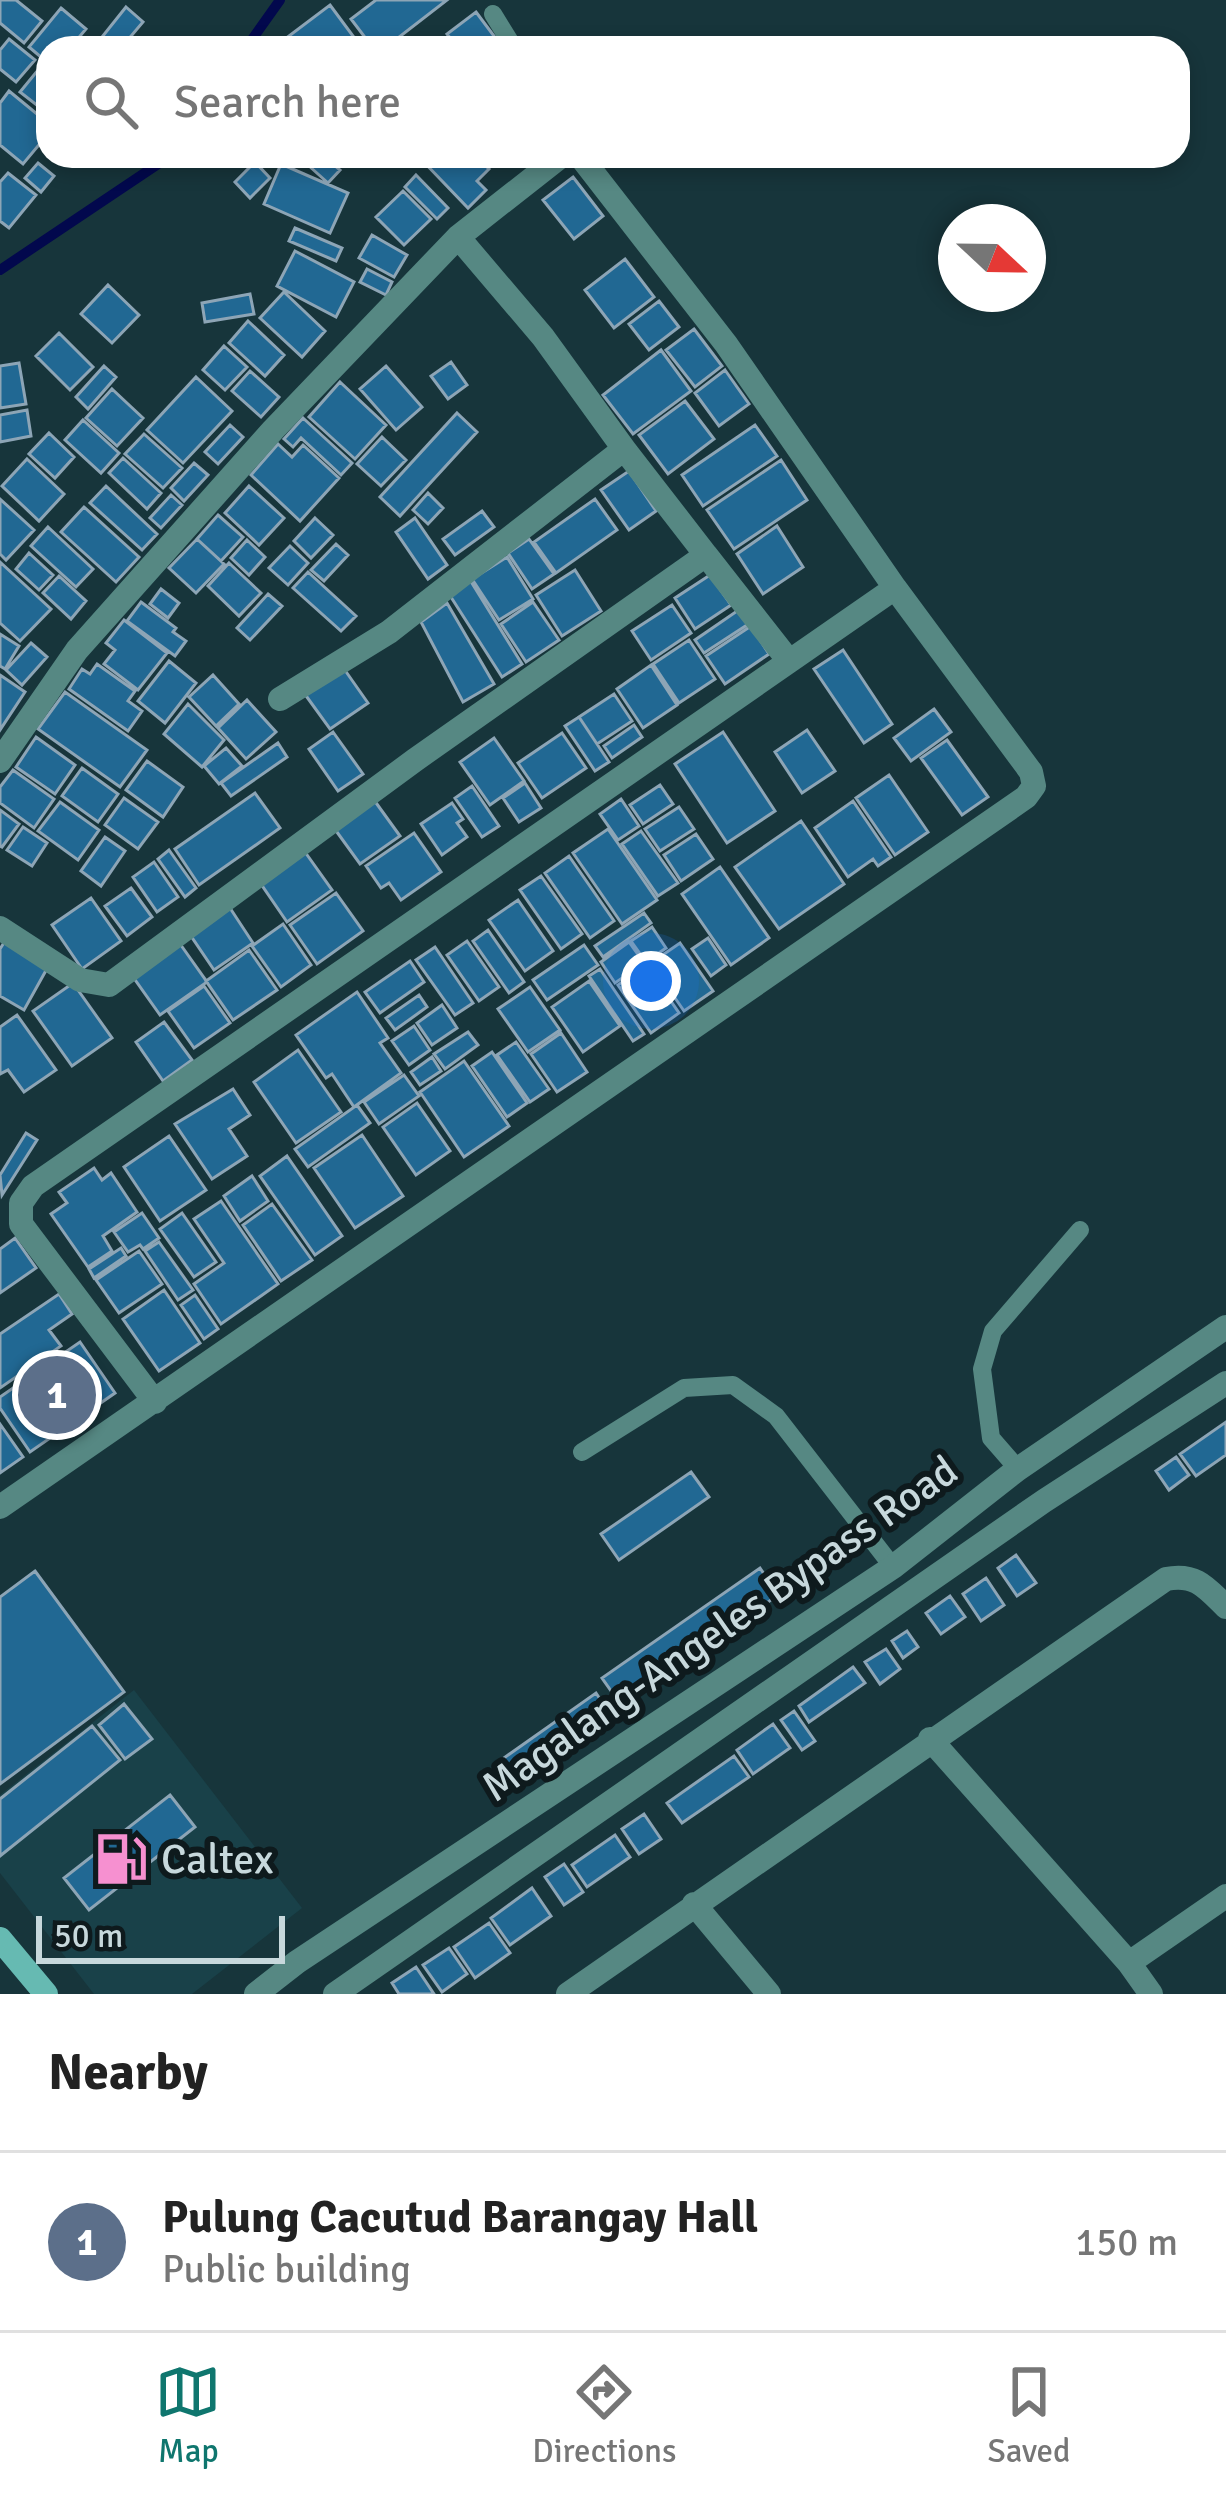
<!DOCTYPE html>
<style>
:root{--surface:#fff;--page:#f6f6f6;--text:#222;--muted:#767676;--line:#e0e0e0;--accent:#0f766e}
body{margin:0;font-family:Signika,sans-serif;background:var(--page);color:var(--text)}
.compass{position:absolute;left:938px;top:204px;width:108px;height:108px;border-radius:50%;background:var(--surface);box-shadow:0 6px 18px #0003;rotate:112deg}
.scale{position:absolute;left:36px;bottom:30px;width:249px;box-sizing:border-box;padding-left:12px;border:6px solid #c7d8dc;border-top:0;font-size:33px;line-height:42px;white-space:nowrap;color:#c7d8dc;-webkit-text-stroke:9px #0e1a1d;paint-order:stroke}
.you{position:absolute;left:651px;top:981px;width:42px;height:42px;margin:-30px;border:9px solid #fff;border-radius:50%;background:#1a73e8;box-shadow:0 0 0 18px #1a73e833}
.badge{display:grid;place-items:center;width:78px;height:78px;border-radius:50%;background:var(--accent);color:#fff;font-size:39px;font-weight:700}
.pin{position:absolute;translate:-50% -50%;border:6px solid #fff;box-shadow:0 3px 12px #0006}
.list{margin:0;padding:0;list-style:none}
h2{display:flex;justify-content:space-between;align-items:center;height:156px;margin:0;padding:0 48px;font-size:51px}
h2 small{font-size:39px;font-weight:400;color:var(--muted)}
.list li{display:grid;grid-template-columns:78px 1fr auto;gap:36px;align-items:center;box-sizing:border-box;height:180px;padding:0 48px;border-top:3px solid var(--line)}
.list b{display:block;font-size:45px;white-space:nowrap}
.list p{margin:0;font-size:39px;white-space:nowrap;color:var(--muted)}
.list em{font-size:39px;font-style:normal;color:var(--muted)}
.icon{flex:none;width:66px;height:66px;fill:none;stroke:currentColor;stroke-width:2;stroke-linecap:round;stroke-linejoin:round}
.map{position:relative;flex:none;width:1226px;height:1994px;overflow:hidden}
.search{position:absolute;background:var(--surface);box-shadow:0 6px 18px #0003;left:36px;right:36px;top:36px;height:132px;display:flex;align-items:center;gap:30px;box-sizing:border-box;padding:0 42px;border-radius:36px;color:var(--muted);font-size:45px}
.sheet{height:336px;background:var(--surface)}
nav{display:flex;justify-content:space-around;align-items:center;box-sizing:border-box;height:168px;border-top:3px solid var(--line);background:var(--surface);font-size:33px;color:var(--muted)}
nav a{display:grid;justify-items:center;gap:6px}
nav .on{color:var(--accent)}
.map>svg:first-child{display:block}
.built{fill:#194149}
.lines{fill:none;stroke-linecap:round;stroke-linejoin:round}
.stream{stroke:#02084d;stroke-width:10}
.building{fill:#216893;stroke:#8da5b6;stroke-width:3}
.service{stroke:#568883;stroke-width:18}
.minor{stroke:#568883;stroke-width:24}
.tertiary{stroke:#568883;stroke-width:24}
.secondary{stroke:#66bab2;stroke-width:24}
.labels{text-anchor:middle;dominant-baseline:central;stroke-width:12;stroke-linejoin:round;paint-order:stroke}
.street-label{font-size:42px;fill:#c7d8dc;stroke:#0e1a1d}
.poi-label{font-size:42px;fill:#c7d8dc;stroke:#0e1a1d;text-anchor:start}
</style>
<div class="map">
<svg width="1226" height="1994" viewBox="0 0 1226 1994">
<rect width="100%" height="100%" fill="#17353b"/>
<path class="built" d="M134 1690 302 1908 192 1994H94L0 1873V1795Z"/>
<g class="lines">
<path class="stream" d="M246 48 280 0
M0 270 170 156"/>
</g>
<path class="building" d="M0 0H16L42 21 24 43 0 23Z
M376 0H447L385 48H373L351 19Z
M330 5 353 36 338 48H273Z
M126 7 143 22 121 48H115L102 37Z
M61 8 86 29 70 48H48V63L29 47Z
M476 12 503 48H458L447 34Z
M9 39 35 60 16 82 0 69V50Z
M38 70 48 78 47 113 20 92Z
M9 91 48 123V134L23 164 0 145V103Z
M317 156H324L340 170 328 183 308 165Z
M476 156 489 169 477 181 486 190 468 208 419 157Z
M255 162 270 178 250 198 235 182Z
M38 163 54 176 41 192 25 178Z
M281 164 348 193 330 233 264 204Z
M8 173 36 195 9 228 0 221V182Z
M416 175 448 208 437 219 405 187Z
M573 177 603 216 574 239 543 200Z
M403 191 431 219 404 245 376 217Z
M295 228 342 248 336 261 289 241Z
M372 235 407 255 394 277 359 258Z
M295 251 354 282 336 317 277 286Z
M625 259 654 297 614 328 585 290Z
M367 269 392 282 386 295 360 282Z
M108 285 139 315 112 343 81 314Z
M284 292 325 331 302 357 260 318Z
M250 294 254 314 205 322 202 303Z
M659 301 679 327 649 350 629 324Z
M248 321 284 355 265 376 229 343Z
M694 329 722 366 695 387 666 350Z
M59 333 93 367 70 390 36 356Z
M224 346 247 367 225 390 203 370Z
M661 350 691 391 633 434 603 395Z
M451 362 467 385 448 399 431 376Z
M19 363 26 404 0 408V366Z
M104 366 116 377 88 409 76 397Z
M386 366 422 407 396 430 360 389Z
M725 370 749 404 719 426 695 393Z
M250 371 279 397 261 417 232 391Z
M196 377 232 411 183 463 147 430Z
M340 382 386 425 355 459 309 417Z
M112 389 143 418 117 446 86 418Z
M685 401 714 439 668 474 639 435Z
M27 410 31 436 0 442V415Z
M457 413 477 432 400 516 380 497Z
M303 418 352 463 341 475 301 438 293 447 284 439Z
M83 420 119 453 101 473 65 440Z
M230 425 243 437 218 464 205 452Z
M755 425 777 456 703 506 682 475Z
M49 433 74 457 55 478 29 454Z
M144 434 182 468 163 488 125 454Z
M382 437 406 460 381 486 357 464Z
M278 444 292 457 303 445 339 478 300 521 251 475Z
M123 458 161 493 147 509 109 473Z
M27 459 64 494 39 521 2 486Z
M781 460 807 500 734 549 707 510Z
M194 463 208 475 184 501 171 488Z
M629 471 656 511 629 530 601 490Z
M106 486 157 534 142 550 90 503Z
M249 486 284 518 259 545 225 513Z
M428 493 443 508 428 524 413 510Z
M171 495 182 505 161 528 150 518Z
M0 499 34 530 6 560 0 554Z
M595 499 617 530 556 573 534 542Z
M84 507 139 557 116 582 61 532Z
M482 511 494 527 455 555 443 539Z
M218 515 243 537 221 561 197 539Z
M315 518 333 535 311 558 294 541Z
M415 518 447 565 428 579 396 532Z
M777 526 803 567 763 594 737 554Z
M48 527 93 569 76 587 31 546Z
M197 539 224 564 196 593 169 568Z
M529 539 554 574 532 589 508 553Z
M247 540 265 557 249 575 231 558Z
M336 544 348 555 324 581 311 570Z
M290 546 308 563 288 585 269 568Z
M29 553 53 575 39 590 16 569Z
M507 557 533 599 499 620 472 579Z
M0 562 51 609 20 641 0 623Z
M229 563 261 593 239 616 208 586Z
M575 570 601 611 562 636 536 595Z
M308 572 356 616 341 631 293 588Z
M710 575 731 605 695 629 675 598Z
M59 576 86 601 71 619 43 593Z
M470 580 522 664 502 677 449 594Z
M161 589 179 603 168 618 150 604Z
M268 594 282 606 250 640 237 628Z
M141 602 176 628 173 632 186 641 175 656 127 621Z
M533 602 559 640 526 662 501 624Z
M447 603 494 684 463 702 421 622Z
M672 605 691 633 651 660 632 631Z
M740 609 750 623 704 653 695 640Z
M124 620 167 653 138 690 104 664 115 650 106 643Z
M751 626 769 654 725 684 706 656Z
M0 634 19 646 5 669 0 666Z
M689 640 715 679 679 703 653 664Z
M31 643 47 657 22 685 6 670Z
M843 650 892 724 864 743 814 669Z
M169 661 196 683 165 723 138 701Z
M97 664 135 691 128 701 142 711 128 731 69 689 82 669 90 674Z
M651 665 677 705 643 728 617 689Z
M342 666 368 703 330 729 304 693Z
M0 675 25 692 0 730Z
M213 675 239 704 216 726 189 697Z
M65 692 147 750 120 787 38 729Z
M614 694 632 721 597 744 579 717Z
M247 700 276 732 246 759 218 728Z
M188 704 224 740 202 767 164 734Z
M934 709 951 732 911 761 894 738Z
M579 717 609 762 595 771 565 726Z
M634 725 642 737 612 758 604 746Z
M807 730 835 771 802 793 775 752Z
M333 732 363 774 338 791 309 749Z
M723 732 775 811 727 843 675 764Z
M562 733 586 768 542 798 518 763Z
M36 737 75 765 55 794 16 767Z
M494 738 524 781 490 805 460 762Z
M947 740 988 797 962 815 921 758Z
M278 743 287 757 231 796 221 783Z
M226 748 242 766 219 784 204 766Z
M147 761 183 787 163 817 126 790Z
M82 768 118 794 98 822 62 796Z
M13 770 54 799 34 828 0 803V787Z
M889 775 928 832 895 855 856 798Z
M525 783 541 808 519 822 503 798Z
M660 785 673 804 643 824 630 805Z
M472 786 499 826 482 837 455 798Z
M255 793 280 828 199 885 175 849Z
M124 798 158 822 138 849 105 825Z
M621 799 639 826 618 840 600 814Z
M374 800 400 836 360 864 334 828Z
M853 801 891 857 878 866 873 859 848 877 815 828Z
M60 802 99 830 78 860 38 831Z
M452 803 463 819 457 823 467 837 442 855 421 824Z
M679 807 694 829 660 851 645 829Z
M0 810 19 824 2 847 0 846Z
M801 821 844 884 779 929 735 867Z
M23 827 47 843 32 866 7 850Z
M608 829 657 900 622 924 573 853Z
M641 831 678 883 658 896 622 844Z
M414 833 441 872 401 900 389 883 381 888 366 866Z
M696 834 713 859 681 881 664 855Z
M105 837 125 851 101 886 81 871Z
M169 850 196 888 185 897 158 859Z
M305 852 332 890 287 922 261 884Z
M569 856 614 921 590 938 545 873Z
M154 862 178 897 157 912 133 877Z
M720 867 769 938 731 965 682 894Z
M541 876 582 934 561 949 520 890Z
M131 888 152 917 127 936 105 906Z
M336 893 363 931 317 964 290 925Z
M91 898 121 941 82 969 52 925Z
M518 900 553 951 525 971 489 920Z
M230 908 253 943 214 970 191 936Z
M644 913 651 923 603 957 595 946Z
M283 924 311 965 281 987 252 946Z
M652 927 666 948 646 962 631 941Z
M488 930 524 982 509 993 473 941Z
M708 938 726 965 711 976 692 949Z
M5 941 49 965 24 1010 0 996V949Z
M178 941 207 982 160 1015 131 974Z
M467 941 499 987 479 1001 447 955Z
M629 942 644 963 615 983 601 962Z
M680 943 713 991 684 1011 651 963Z
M584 945 598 965 547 1000 533 980Z
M435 947 473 1003 455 1015 416 960Z
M249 950 277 990 233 1020 206 981Z
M410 961 424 982 380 1013 365 992Z
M646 965 679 1013 651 1033 618 985Z
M600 969 644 1034 633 1041 589 976Z
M589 981 620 1026 583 1052 552 1007Z
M73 983 112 1038 72 1066 33 1011Z
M204 986 230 1023 194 1048 168 1011Z
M530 987 560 1030 528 1052 498 1009Z
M357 992 388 1038 380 1043 401 1073 354 1107 332 1074 326 1078 296 1035Z
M419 995 427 1007 395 1030 386 1018Z
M442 1005 457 1028 432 1045 417 1023Z
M17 1015 56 1070 24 1092 8 1070 0 1074V1027Z
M164 1022 192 1060 163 1081 136 1042Z
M414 1026 430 1050 409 1065 392 1041Z
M468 1032 478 1045 445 1069 434 1054Z
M561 1033 587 1072 557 1092 531 1054Z
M516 1042 549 1089 530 1102 497 1055Z
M298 1050 341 1112 296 1143 254 1082Z
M492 1052 527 1103 507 1117 472 1066Z
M432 1057 441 1071 420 1085 411 1072Z
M464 1061 509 1126 464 1157 420 1092Z
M404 1075 419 1096 379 1124 364 1102Z
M233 1089 250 1115 229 1129 247 1156 212 1179 175 1124Z
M417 1103 450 1151 416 1175 383 1127Z
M357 1105 370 1123 308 1167 295 1149Z
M26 1133 37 1140 2 1195 0 1175Z
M362 1135 403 1196 355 1228 314 1168Z
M169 1136 206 1190 160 1221 124 1167Z
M287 1156 342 1236 315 1255 260 1176Z
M94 1168 102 1180 111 1173 137 1212 103 1236 112 1251 88 1267 51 1214 67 1203 59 1192Z
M252 1176 268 1201 240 1221 224 1196Z
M221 1201 278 1284 221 1324 194 1284 224 1263 194 1219Z
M272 1204 312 1260 281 1281 243 1225Z
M142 1213 159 1238 143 1249 140 1245 128 1252 114 1232Z
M182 1213 216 1262 194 1277 160 1229Z
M15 1238 36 1268 0 1293V1249Z
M159 1242 193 1290 178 1300 145 1251Z
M121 1248 126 1256 94 1278 89 1269Z
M139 1251 162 1284 119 1313 96 1280Z
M164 1290 200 1343 159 1371 123 1319Z
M59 1294 72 1314 49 1330 61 1346 0 1388V1334Z
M195 1295 218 1329 204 1339 181 1305Z
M80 1342 115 1393 30 1452 0 1408V1397Z
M1226 1422V1455L1196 1476 1180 1454Z
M0 1424 23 1457 0 1473Z
M1176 1457 1189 1475 1169 1490 1156 1471Z
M691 1472 709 1497 619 1560 601 1534Z
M1016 1555 1036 1583 1017 1596 998 1568Z
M760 1568 778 1595 621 1705 602 1678Z
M35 1571 124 1692 0 1784V1597Z
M986 1578 1004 1605 981 1621 963 1594Z
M950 1596 965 1617 941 1634 926 1613Z
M907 1631 918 1647 903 1658 892 1641Z
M886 1649 900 1669 880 1684 865 1662Z
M853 1667 865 1683 809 1722 799 1706Z
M596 1693 610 1714 515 1780 501 1760Z
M124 1704 152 1739 125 1759 99 1725Z
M794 1711 815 1741 802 1750 781 1720Z
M773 1724 790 1748 753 1774 737 1750Z
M92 1726 120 1760 0 1856V1799Z
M734 1756 749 1777 682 1823 667 1803Z
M170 1795 195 1827 89 1910 64 1878Z
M644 1814 661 1839 639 1854 622 1829Z
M615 1835 630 1857 587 1887 572 1865Z
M564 1864 583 1892 564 1905 545 1877Z
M532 1888 551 1916 510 1945 491 1918Z
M489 1923 510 1953 475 1978 454 1947Z
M449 1948 467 1974 442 1992 423 1965Z
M416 1967 434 1994H399L392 1983Z"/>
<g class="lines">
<path class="service" d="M493 14 514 48
M582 1452 684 1388 733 1385 776 1416 893 1567
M1018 1469 991 1438 982 1369 993 1331 1080 1230"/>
<path class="minor" d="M706 555 789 661
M280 699 389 632 624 449 543 337 458 237
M0 761 77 650 273 430 458 237 561 156
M0 928 80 980 109 985 415 760 706 555 624 449
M155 1402 21 1224V1203L33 1186 895 588
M0 1507 1026 797 1034 786 1031 772 895 588 726 344 580 156
M930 1739 1129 1963 1151 1994
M694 1904 769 1994
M1129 1963 1226 1896
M568 1994 1166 1579C1195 1573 1206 1587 1226 1607"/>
<path class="tertiary" d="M256 1994 297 1962 893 1567 1018 1469 1226 1327
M335 1994 1044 1501 1226 1383"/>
<path class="secondary" d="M0 1939 46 1994"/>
</g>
<defs>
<g id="fuel-bare" transform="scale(4.14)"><path d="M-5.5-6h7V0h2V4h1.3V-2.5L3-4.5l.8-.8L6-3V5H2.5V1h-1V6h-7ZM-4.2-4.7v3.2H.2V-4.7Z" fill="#f690d0" stroke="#0e1a1d" stroke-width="2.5" paint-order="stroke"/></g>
</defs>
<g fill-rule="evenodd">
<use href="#fuel-bare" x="121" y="1859"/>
</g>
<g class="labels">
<g class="street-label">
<text transform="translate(720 1629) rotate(-35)">Magalang-Angeles Bypass Road</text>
</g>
<g class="poi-label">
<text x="161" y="1859">Caltex</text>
</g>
</g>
</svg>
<svg class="compass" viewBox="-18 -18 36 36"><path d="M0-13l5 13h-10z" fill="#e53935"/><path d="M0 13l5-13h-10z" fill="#767676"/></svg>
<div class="scale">50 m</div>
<div class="you"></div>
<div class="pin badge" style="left:57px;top:1395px;background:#5c6f8a">1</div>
<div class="search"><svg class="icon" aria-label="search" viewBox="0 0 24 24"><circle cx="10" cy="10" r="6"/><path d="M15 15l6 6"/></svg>Search here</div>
</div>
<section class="sheet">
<h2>Nearby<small></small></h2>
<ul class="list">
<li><span class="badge" style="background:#5c6f8a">1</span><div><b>Pulung Cacutud Barangay Hall</b><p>Public building</p></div><em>150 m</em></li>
</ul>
</section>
<nav>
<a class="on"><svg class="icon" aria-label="map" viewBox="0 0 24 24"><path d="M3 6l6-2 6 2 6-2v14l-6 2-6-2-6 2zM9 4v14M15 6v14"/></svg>Map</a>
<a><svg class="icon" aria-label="directions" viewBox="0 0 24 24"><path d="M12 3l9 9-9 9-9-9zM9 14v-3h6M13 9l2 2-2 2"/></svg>Directions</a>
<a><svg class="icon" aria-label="saved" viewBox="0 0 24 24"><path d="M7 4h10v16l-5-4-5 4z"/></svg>Saved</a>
</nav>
